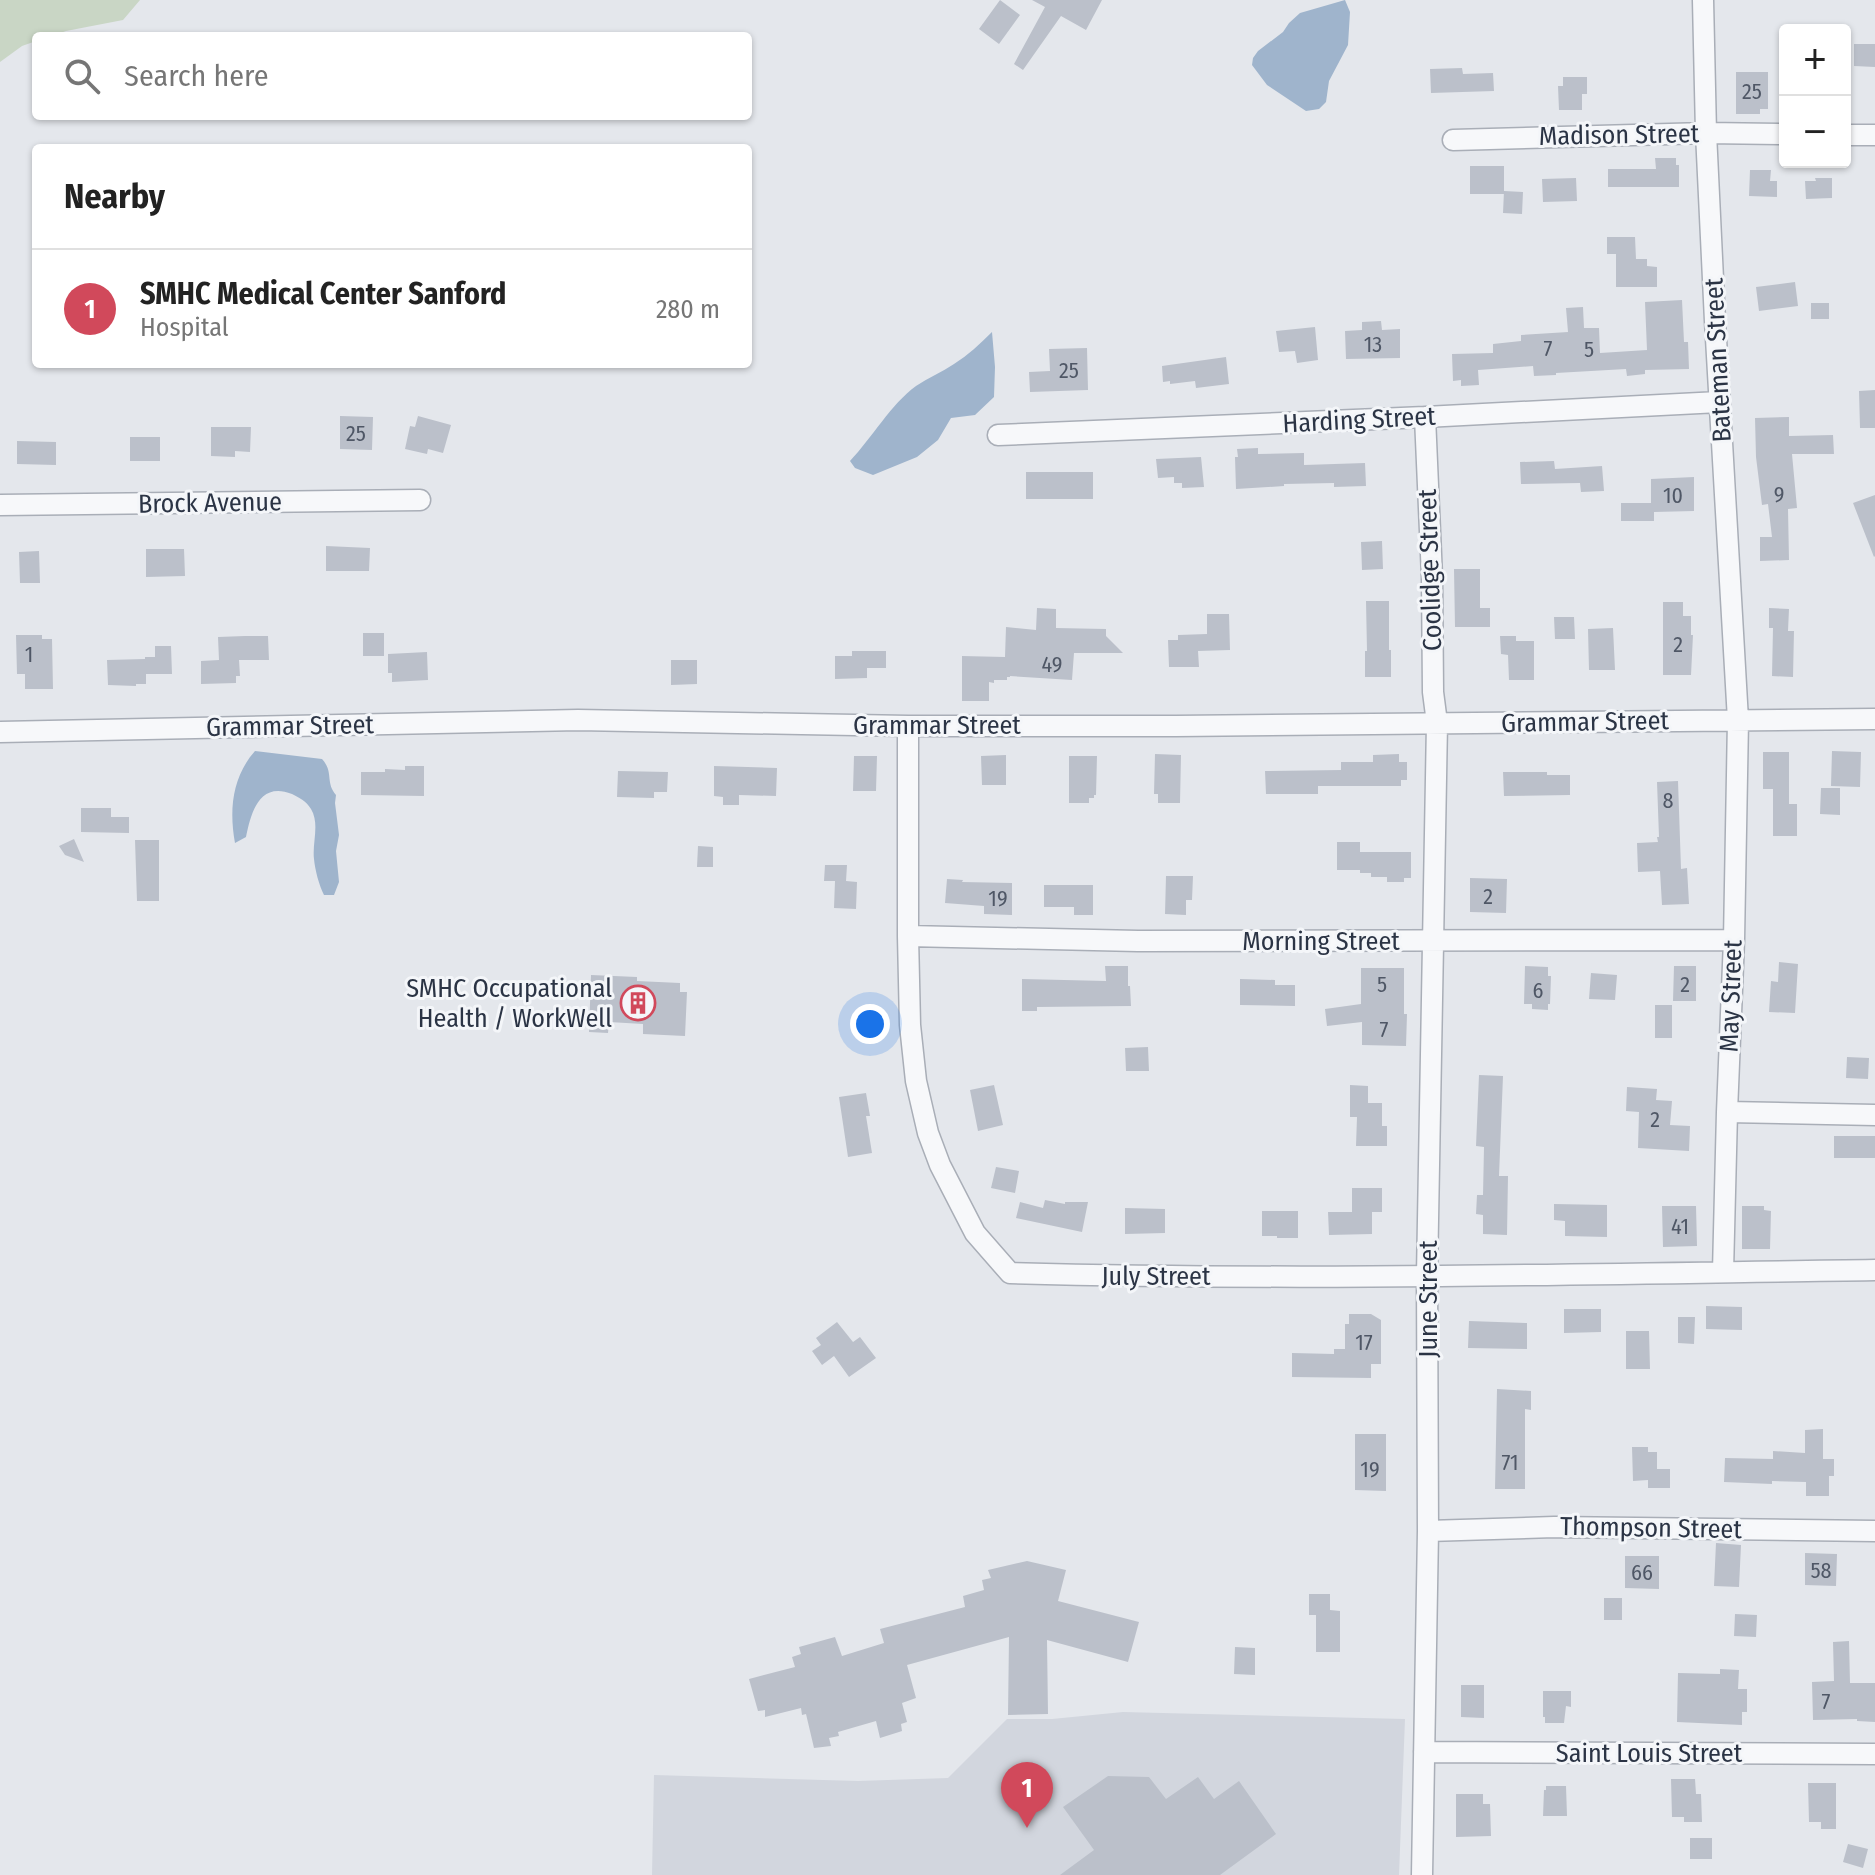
<!DOCTYPE html>
<meta charset="utf-8">
<style>
:root{--surface:#fff;--page:#f2f2f2;--text:#222;--muted:#767676;--line:#e0e0e0;--accent:#d1495b}
body{margin:0;font-family:"Fira Sans Condensed",sans-serif;background:var(--page);color:var(--text)}
.controls{position:absolute;right:24px;top:24px;display:grid;overflow:hidden;border-radius:8px;box-shadow:0 2px 6px #0004}
.controls button{width:72px;height:72px;display:grid;place-items:center;padding:0;border:0;border-bottom:2px solid var(--line);background:var(--surface);color:var(--text);font:40px sans-serif}
.you{position:absolute;left:870px;top:1024px;width:28px;height:28px;margin:-20px;border:6px solid #fff;border-radius:50%;background:#1a73e8;box-shadow:0 0 0 12px #1a73e833}
.badge{display:grid;place-items:center;width:52px;height:52px;border-radius:50%;background:var(--accent);color:#fff;font-size:26px;font-weight:700}
.pin{position:absolute;translate:-50% -66px;filter:drop-shadow(0 2px 4px #0008)}
.pin::after{content:'';position:absolute;top:42px;width:28px;height:24px;background:inherit;clip-path:polygon(0 0,100% 0,50% 100%)}
.list{margin:0;padding:0;list-style:none}
h2{display:flex;justify-content:space-between;align-items:center;height:104px;margin:0;padding:0 32px;font-size:34px}
h2 small{font-size:26px;font-weight:400;color:var(--muted)}
.list li{display:grid;grid-template-columns:52px 1fr auto;gap:24px;align-items:center;box-sizing:border-box;height:120px;padding:0 32px;border-top:2px solid var(--line)}
.list b{display:block;font-size:30px;white-space:nowrap}
.list p{margin:0;font-size:26px;white-space:nowrap;color:var(--muted)}
.list em{font-size:26px;font-style:normal;color:var(--muted)}
.icon{flex:none;width:44px;height:44px;fill:none;stroke:currentColor;stroke-width:2;stroke-linecap:round;stroke-linejoin:round}
.map{position:relative;flex:none;width:1875px;height:1875px;overflow:hidden}
.search{position:absolute;background:var(--surface);box-shadow:0 2px 6px #0004;left:32px;top:32px;width:720px;height:88px;display:flex;align-items:center;gap:20px;box-sizing:border-box;padding:0 28px;border-radius:8px;color:var(--muted);font-size:30px}
.panel{position:absolute;background:var(--surface);box-shadow:0 2px 6px #0004;left:32px;top:144px;width:720px;height:224px;border-radius:8px}
.map>svg:first-child{display:block}
.built{fill:#d2d6de}
.green{fill:#c9d6c5}
.water{fill:#9fb4cc}
.building{fill:#bbc0ca}
.lines{fill:none;stroke-linecap:round;stroke-linejoin:round}
.minor-casing{stroke:#a9aeb7;stroke-width:23}
.minor{stroke:#f7f8fa;stroke-width:20}
.labels{text-anchor:middle;dominant-baseline:central;stroke-width:6;stroke-linejoin:round;paint-order:stroke}
.number-label{font-size:22px;fill:#4f5766}
.street-label{font-size:26px;fill:#2b3445;stroke:#f4f6f9}
.poi-label{font-size:26px;fill:#2b3445;stroke:#f4f6f9;text-anchor:end}
</style>
<div class="map">
<svg width="1875" height="1875" viewBox="0 0 1875 1875">
<rect width="100%" height="100%" fill="#e4e7ec"/>
<path class="built" d="M1123 1712 1405 1719 1399 1875H652L654 1775 858 1781 948 1778 1007 1719H1052Z"/>
<path class="green" d="M0 0H140L123 20 66 31 52 36H36V41L22 46 0 62Z"/>
<path class="water" d="M1345 0 1350 12 1348 45 1329 81 1326 102 1319 109 1306 111 1267 85 1252 65 1253 58 1258 51 1283 32 1289 23 1300 13Z
M992 332 995 367 994 397 975 415 951 418 938 440 917 457 873 475 855 468 850 461C872 438 891 404 916 386 928 378 942 372 954 364 968 355 980 344 992 332Z
M255 751 322 759C334 772 325 782 336 795L335 803 339 835 336 851 339 882 334 895H324C319 885 315 870 314 859 312 843 320 824 311 809 306 801 300 798 292 794 259 781 251 813 246 837L235 843C229 810 232 777 255 751Z"/>
<path class="building" d="M1000 0 1020 15 999 44 979 29Z
M1032 0H1102L1086 30 1061 16 1023 70 1014 64 1045 7Z
M1854 44H1875V67L1854 66Z
M1462 68 1463 74 1493 73 1494 91 1431 93 1430 69Z
M1736 72H1768V109H1760V114H1736Z
M1563 77H1587V94H1582V110H1559L1558 86H1563Z
M1655 158H1676V165H1679V187H1608V169H1656Z
M1470 166H1504V194H1470Z
M1750 170H1771L1770 181H1777V197L1749 196Z
M1576 178 1577 201 1543 202 1542 179Z
M1815 178H1832V198L1806 199 1805 181H1816Z
M1504 191 1523 192 1522 214 1503 213Z
M1607 237H1635L1636 259H1647V266L1657 267V287H1616V254H1607Z
M1795 282 1798 306 1759 311 1756 287Z
M1682 300 1684 342H1688L1689 369 1645 370V374L1627 376 1626 369 1556 373V375L1534 376 1533 366 1478 370 1479 385 1461 386V380L1453 381 1452 354 1493 353V344L1521 341V335L1568 332 1566 308 1583 307 1584 328H1599L1600 353 1647 350 1645 302Z
M1811 303H1829V319H1811Z
M1381 321 1382 330 1400 329V358L1346 359 1345 331 1362 330V322Z
M1315 327 1318 360 1297 363 1295 351 1279 352 1276 331Z
M1087 348 1088 390 1030 392 1029 372 1050 371 1049 349Z
M1226 357 1229 384 1196 388 1195 381 1170 384V381L1163 382 1162 366Z
M1875 390V428H1860L1859 391Z
M340 416 373 417 372 450 340 449Z
M418 416 451 425 443 453 428 449 427 454 405 449 410 426 415 427Z
M1789 417V436L1833 435 1834 454H1792L1797 508 1788 509 1789 560 1760 561V537H1772L1768 504 1762 505 1756 457 1755 418Z
M211 427H251L250 452 235 451V457L211 456Z
M130 437H160V461H130Z
M17 441 56 442V465L17 464Z
M1258 448V454L1304 453V465L1365 463 1366 486 1334 487V483L1284 484V486L1236 489 1235 457H1238L1237 449Z
M1201 457 1204 487 1182 488V483H1174V477L1158 478 1156 459Z
M1554 461 1555 469 1602 466 1604 491 1581 492 1580 483 1521 484 1520 462Z
M1026 472H1093V499H1026Z
M1694 477V511L1654 512V521H1621V503H1651V479Z
M1875 495V556L1874 557 1853 503Z
M1382 541 1383 569 1362 570 1361 542Z
M326 546 370 548 369 571H326Z
M146 549H184L185 576 146 577Z
M39 551 40 583H20L19 552Z
M1454 569H1480V608H1490V627H1455Z
M1366 601H1389V650H1391V677H1365V651H1367Z
M1663 602H1683V616H1691V635H1693L1691 675H1663Z
M1037 608 1056 609V628L1106 629V636L1123 653H1074L1072 680 1010 676V677H1007V680H994V683L989 682V701H962V656L1005 657 1006 627 1036 630Z
M1769 608 1789 609 1788 631H1794L1793 677 1772 676 1773 628H1769Z
M1207 614H1229L1230 650 1198 651 1199 667H1169L1168 640H1178V635L1207 634Z
M1554 617H1574L1575 639H1555Z
M1613 628 1615 670H1589L1588 629Z
M363 633H384V656H363Z
M16 635H42V639H52L53 689H25V674H17Z
M245 636H268L269 660H239L240 676H236V683L201 684V661L219 660 218 637Z
M1500 636H1516V641H1534V680H1509L1508 655 1501 654Z
M155 646H171L172 674H146V684H136V686L108 685 107 660 145 659V657H155Z
M852 651H886V668H867V678L835 679V656H852Z
M427 652 428 680 392 682V673H388V654Z
M671 660H697V684L671 685Z
M1832 751 1861 752 1860 787 1831 786Z
M1763 752H1789V804H1797V836H1773V789H1763Z
M1155 754 1181 755 1180 803H1158V794H1154Z
M1399 754V762H1407V780H1401V786H1318V794H1266L1265 771 1341 770V762H1373V755Z
M1006 755V785H982L981 756Z
M854 756H877L876 791H853Z
M1069 756H1097L1096 795H1094V798H1089V803H1069Z
M405 766H424V796L361 795V772H385V769L405 770Z
M714 766 777 768 776 796 739 795V805H723V797L714 796Z
M618 771 668 772 667 792H654V798L617 797Z
M1503 772H1547V775H1570V795L1504 796Z
M1678 781 1681 869 1687 868 1689 904 1662 905 1660 871 1638 872 1637 843 1658 842 1657 837H1659L1657 782Z
M1821 788H1840V815L1820 814Z
M81 808H111V817H129V833L81 832Z
M74 839 84 862 65 855 59 846Z
M135 840H159V901H137Z
M1337 842H1360V852H1411V878H1404V882H1387V877H1371V873H1360V870H1337Z
M698 846 713 847V867H697Z
M825 865H847L846 881 857 882 856 909 834 908 835 881H824Z
M1166 876H1193L1192 900H1186V915L1165 914Z
M1470 878 1507 879 1506 913 1470 912Z
M947 879 963 880 962 882 1012 883V915L984 914V906L945 903Z
M1044 885H1093V915H1074V907H1044Z
M1779 962 1798 964 1795 1013 1769 1012 1771 981 1778 982Z
M1105 966H1128V986H1130L1131 1006 1037 1007V1011H1022V979L1106 981Z
M1525 966 1548 967V976H1551L1550 1004H1548V1010L1532 1009V1004H1524Z
M1674 966H1696V1001H1673Z
M1361 968H1404V1014H1407L1406 1046 1362 1045V1022L1327 1026 1325 1009 1361 1004Z
M1591 973 1617 975 1615 1000 1589 999Z
M591 975 637 977V981L680 983V992H687L685 1036 643 1034V1024L609 1022 608 1033 589 1032Z
M1240 979 1275 980V985H1295V1006L1240 1005Z
M1655 1005H1672V1038H1655Z
M1148 1047 1149 1071H1126L1125 1048Z
M1847 1057 1869 1058 1868 1079 1846 1078Z
M1479 1075 1503 1076 1499 1176H1508L1507 1235 1483 1234V1215L1476 1214 1477 1195H1483L1484 1147 1476 1146Z
M994 1085 1003 1125 978 1131 970 1090Z
M1350 1085 1368 1086V1103H1382V1126H1387V1146H1356L1357 1117H1350Z
M1627 1087 1657 1089 1656 1100 1672 1101 1670 1125 1690 1126 1689 1151 1638 1148 1639 1112 1626 1111Z
M866 1093 870 1116H866L872 1153 848 1157 839 1097Z
M1834 1136H1875V1158H1834Z
M996 1167 1019 1171 1015 1193 991 1188Z
M1352 1188H1382V1212H1372V1234L1329 1235 1328 1212H1352Z
M1045 1200 1065 1204V1202H1088L1082 1232 1016 1218 1020 1202 1043 1208Z
M1554 1204 1607 1205V1237L1565 1236V1221L1554 1220Z
M1662 1206H1696L1697 1246 1663 1247Z
M1742 1206H1764V1210L1771 1211 1770 1249H1742Z
M1125 1208 1165 1209V1233L1125 1234Z
M1262 1211H1298V1238H1277V1236H1262Z
M1706 1306 1742 1307V1330L1706 1329Z
M1564 1309H1601V1332L1564 1333Z
M1349 1314H1371L1381 1320V1364H1371V1378L1292 1377V1353L1334 1354V1349H1345V1324H1349Z
M1678 1317H1695L1694 1344 1678 1343Z
M1469 1321 1527 1323V1349L1468 1348Z
M837 1322 853 1342 860 1337 876 1358 849 1377 834 1356 822 1365 812 1351 821 1345 816 1338Z
M1626 1331H1649L1650 1369H1626Z
M1497 1389 1531 1391V1410L1525 1409V1489H1495Z
M1823 1429V1459H1834V1476H1829V1496H1806V1482L1772 1481V1484L1724 1482 1725 1458 1773 1459V1451L1805 1453V1430Z
M1355 1434H1386V1491L1355 1490Z
M1632 1447H1648V1452H1657V1469H1670V1488H1648V1480L1633 1481Z
M1716 1543 1741 1545 1739 1587 1714 1586Z
M1805 1553 1837 1554 1836 1586 1805 1585Z
M1625 1556H1659V1589L1625 1588Z
M1027 1561 1066 1570 1058 1601 1139 1622 1128 1662 1047 1640 1048 1714 1008 1715 1009 1637 907 1665 916 1698 902 1703 907 1722 901 1724 902 1731 899 1732 880 1738 876 1721 838 1732 839 1736 829 1738 831 1746 814 1748 806 1714 802 1715 801 1708 765 1717V1710L758 1711 749 1679 795 1667 792 1657 801 1654 799 1647 835 1637 842 1656 884 1643 880 1629 965 1607 963 1596 984 1590 982 1580 991 1578 988 1570Z
M1309 1594H1330V1610L1340 1611V1652H1316V1615H1309Z
M1604 1598H1622V1620H1604Z
M1735 1614 1757 1615 1756 1637 1734 1636Z
M1849 1641 1850 1683H1875V1722L1857 1721V1719L1813 1720 1812 1682 1834 1681 1833 1642Z
M1235 1647 1255 1648V1675L1234 1674Z
M1720 1669 1739 1670 1738 1689H1747V1712H1742V1725L1677 1722 1678 1673 1720 1674Z
M1461 1685H1484V1718L1461 1717Z
M1543 1691H1571V1707L1566 1706 1564 1723H1545V1717H1543Z
M1108 1776 1149 1777 1166 1799 1198 1777 1214 1799 1239 1781 1276 1834 1220 1875H1060L1094 1850 1063 1807Z
M1671 1779H1695L1696 1794H1701L1702 1822H1684V1817H1672Z
M1808 1783H1836V1829H1821V1822H1809Z
M1546 1786H1566L1567 1816H1543L1544 1790H1546Z
M1456 1794H1483V1804H1490L1491 1836 1456 1837Z
M1690 1838H1712V1859H1690Z
M1848 1844 1868 1849 1863 1868 1843 1862Z"/>
<g class="lines">
<g class="minor-casing">
<path id="minor" d="M1703 0 1706 133 1715 321 1738 720 1734 940 1727 1112 1723 1272
M1845 135H1875
M1453 140 1706 133 1785 134
M998 435 1425 417 1719 402
M0 505 420 500
M908 726V936L910 1025 916 1081 928 1133 940 1165 975 1233 1010 1273C1298 1281 1587 1274 1875 1270
M0 732 578 720 908 726H1176L1875 719
M908 936 1138 941 1734 940
M1727 1112 1875 1115
M1428 1531 1554 1527 1875 1531
M1424 1752 1875 1754
M1422 1875 1428 1531 1427 1275 1437 723 1433 692 1432 577 1425 417"/>
</g>
<use href="#minor" class="minor"/>
</g>
<defs>
<g id="building-ring" transform="scale(1.8)"><circle r="9.5" fill="#f4f6f9" stroke="#d1495b" stroke-width="1.5"/><path d="M-4-6H4V6H1V3H-1V6H-4ZM-2.5-4.3h1.7v1.8h-1.7ZM.8-4.3h1.7v1.8H.8ZM-2.5-1h1.7V.8h-1.7ZM.8-1h1.7V.8H.8Z" fill="#d1495b"/></g>
</defs>
<g fill-rule="evenodd">
<use href="#building-ring" x="638" y="1003"/>
</g>
<g class="labels">
<g class="number-label">
<text x="1752" y="91">25</text>
<text x="1373" y="344">13</text>
<text x="1548" y="348">7</text>
<text x="1589" y="349">5</text>
<text x="1069" y="370">25</text>
<text x="356" y="433">25</text>
<text x="1779" y="494">9</text>
<text x="1673" y="495">10</text>
<text x="1678" y="644">2</text>
<text x="29" y="654">1</text>
<text x="1052" y="664">49</text>
<text x="1668" y="800">8</text>
<text x="1488" y="896">2</text>
<text x="998" y="898">19</text>
<text x="1382" y="984">5</text>
<text x="1685" y="984">2</text>
<text x="1538" y="990">6</text>
<text x="1384" y="1029">7</text>
<text x="1655" y="1119">2</text>
<text x="1680" y="1226">41</text>
<text x="1364" y="1342">17</text>
<text x="1510" y="1462">71</text>
<text x="1370" y="1469">19</text>
<text x="1821" y="1570">58</text>
<text x="1642" y="1572">66</text>
<text x="1826" y="1701">7</text>
</g>
<g class="street-label">
<text transform="translate(1619 135) rotate(-1)">Madison Street</text>
<text transform="translate(1718 360) rotate(-93)">Bateman Street</text>
<text transform="translate(1359 420) rotate(-3)">Harding Street</text>
<text transform="translate(210 503) rotate(-1)">Brock Avenue</text>
<text transform="translate(1430 570) rotate(-92)">Coolidge Street</text>
<text transform="translate(1585 722) rotate(-1)">Grammar Street</text>
<text x="937" y="725">Grammar Street</text>
<text transform="translate(290 726) rotate(-1)">Grammar Street</text>
<text x="1321" y="941">Morning Street</text>
<text transform="translate(1731 996) rotate(-88)">May Street</text>
<text x="1156" y="1276">July Street</text>
<text transform="translate(1428 1299) rotate(-90)">June Street</text>
<text transform="translate(1651 1528) rotate(1)">Thompson Street</text>
<text x="1649" y="1753">Saint Louis Street</text>
</g>
<g class="poi-label">
<text x="612" y="988">SMHC Occupational<tspan x="612" dy="30">Health / WorkWell</tspan></text>
</g>
</g>
</svg>
<div class="controls">
<button>+</button>
<button>−</button>
</div>
<div class="you"></div>
<div class="pin badge" style="left:1027px;top:1828px">1</div>
<div class="search"><svg class="icon" aria-label="search" viewBox="0 0 24 24"><circle cx="10" cy="10" r="6"/><path d="M15 15l6 6"/></svg>Search here</div>
<section class="panel">
<h2>Nearby<small></small></h2>
<ul class="list">
<li><span class="badge">1</span><div><b>SMHC Medical Center Sanford</b><p>Hospital</p></div><em>280 m</em></li>
</ul>
</section>
</div>
